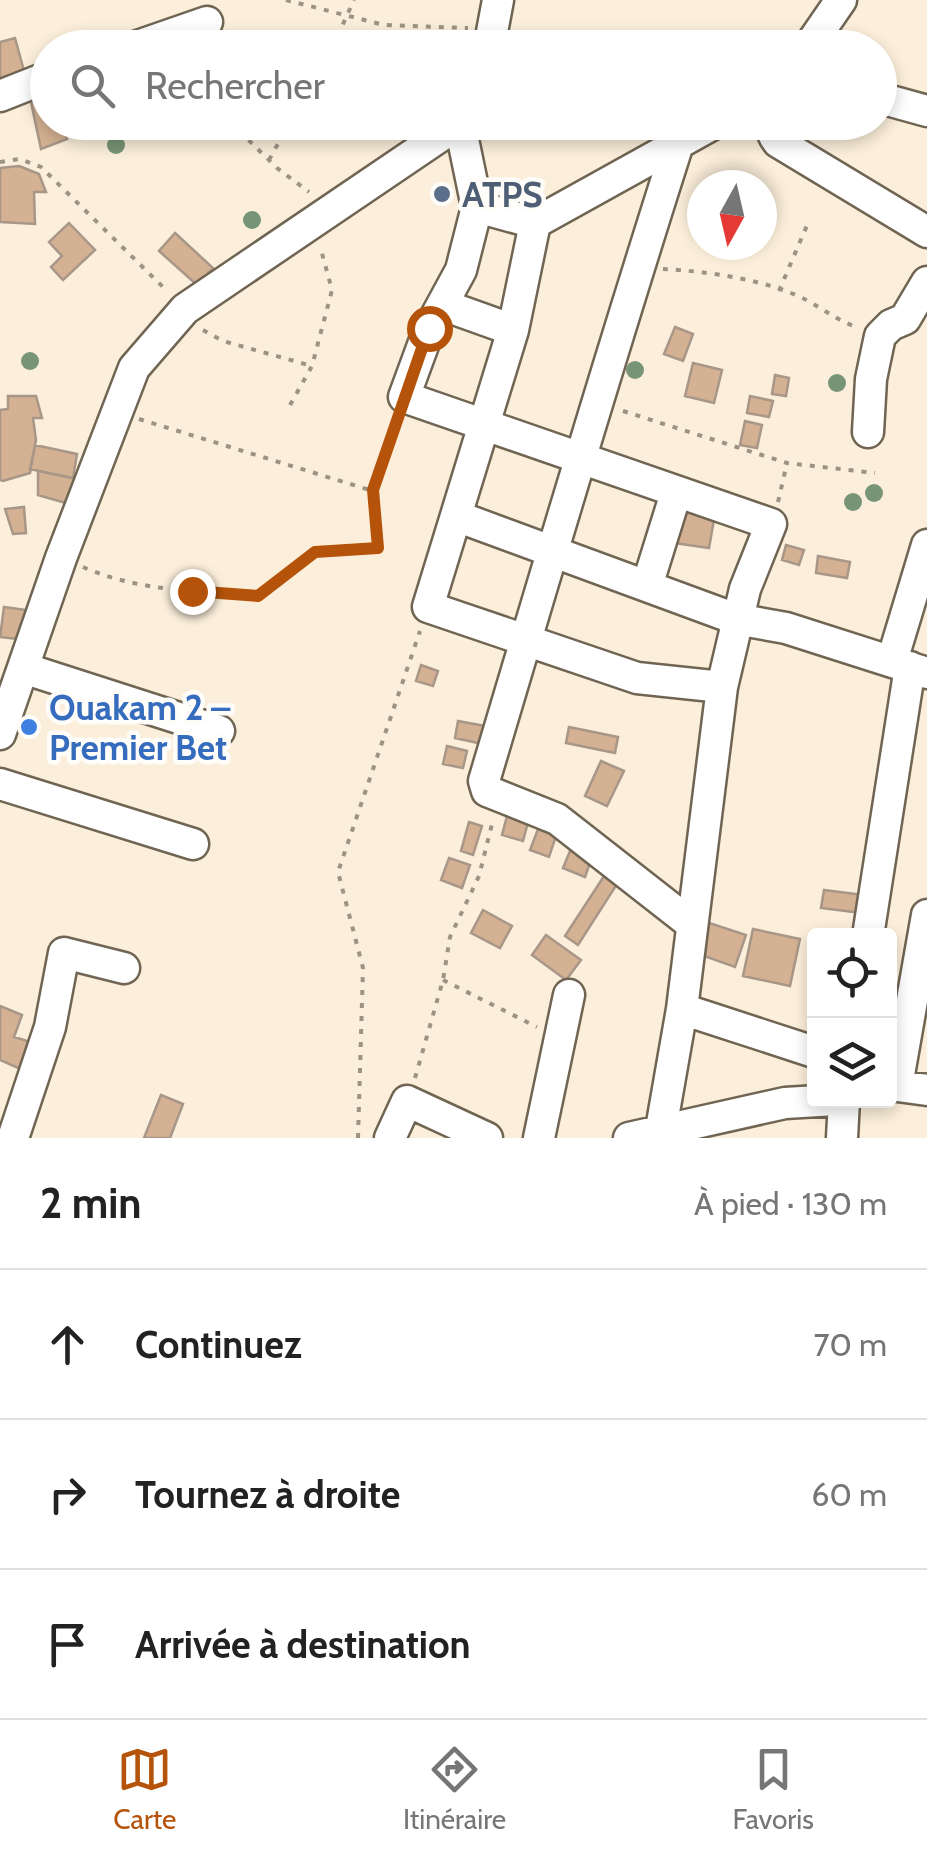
<!DOCTYPE html>
<html lang="fr">
<meta charset="utf-8">
<style>
:root{--surface:#fff;--page:#f6f6f6;--text:#222;--muted:#767676;--line:#e0e0e0;--accent:#b45309}
body{margin:0;font-family:Cabin,sans-serif;background:var(--page);color:var(--text)}
.controls{position:absolute;right:30px;bottom:30px;display:grid;overflow:hidden;border-radius:10px;box-shadow:0 5px 15px #0003}
.controls button{width:90px;height:90px;display:grid;place-items:center;padding:0;border:0;border-bottom:2px solid var(--line);background:var(--surface);color:var(--text);font:50px sans-serif}
.compass{position:absolute;left:687px;top:170px;width:90px;height:90px;border-radius:50%;background:var(--surface);box-shadow:0 5px 15px #0003;rotate:188deg}
.stop{position:absolute;width:30px;height:30px;margin:-22px;border:8px solid #b45309;border-radius:50%;background:#fff}
.stop.end{background:#b45309;border-color:#fff;box-shadow:0 2px 10px #0008}
.list{margin:0;padding:0;list-style:none}
h2{display:flex;justify-content:space-between;align-items:center;height:130px;margin:0;padding:0 40px;font-size:42px}
h2 small{font-size:32px;font-weight:400;color:var(--muted)}
.list li{display:grid;grid-template-columns:65px 1fr auto;gap:30px;align-items:center;box-sizing:border-box;height:150px;padding:0 40px;border-top:2px solid var(--line)}
.list b{display:block;font-size:38px;white-space:nowrap}
.list em{font-size:32px;font-style:normal;color:var(--muted)}
.icon{flex:none;width:55px;height:55px;fill:none;stroke:currentColor;stroke-width:2;stroke-linecap:round;stroke-linejoin:round}
.map{position:relative;flex:none;width:927px;height:1138px;overflow:hidden}
.search{position:absolute;background:var(--surface);box-shadow:0 5px 15px #0003;left:30px;right:30px;top:30px;height:110px;display:flex;align-items:center;gap:25px;box-sizing:border-box;padding:0 35px;border-radius:55px;color:var(--muted);font-size:38px}
.sheet{height:580px;background:var(--surface)}
nav{display:flex;justify-content:space-around;align-items:center;box-sizing:border-box;height:140px;border-top:2px solid var(--line);background:var(--surface);font-size:28px;color:var(--muted)}
nav a{display:grid;justify-items:center;gap:5px}
nav .on{color:var(--accent)}
.map>svg:first-child{display:block}
.building{fill:#d4b192;stroke:#a89688;stroke-width:2.5}
.lines{fill:none;stroke-linecap:round;stroke-linejoin:round}
.minor-casing{stroke:#706553;stroke-width:35}
.path{stroke:#9c9384;stroke-width:4;stroke-dasharray:5 8;stroke-linecap:butt}
.minor{stroke:#fff;stroke-width:30}
.tree{fill:#789476}
.route{stroke:#b45309;stroke-width:12}
.service-dot{fill:#5c6f8a;stroke:#fffdf9;stroke-width:4}
.shop-dot{fill:#3f7fe0;stroke:#fffdf9;stroke-width:4}
.labels{text-anchor:middle;dominant-baseline:central;stroke-width:9;stroke-linejoin:round;paint-order:stroke}
.service-label{font-size:35px;font-weight:bold;fill:#4e5e75;stroke:#fffdf9;text-anchor:start}
.shop-label{font-size:35px;font-weight:bold;fill:#366cbe;stroke:#fffdf9;text-anchor:start}
</style>
<div class="map">
<svg width="927" height="1138" viewBox="0 0 927 1138">
<rect width="100%" height="100%" fill="#fbeeda"/>
<path class="building" d="M15 38 24 71 0 78V42Z
M48 96V122H62L67 139 41 149 31 102Z
M19 166 39 174 46 192H34L35 224 0 222V168Z
M69 223 95 250 63 280 51 267 62 256 49 242Z
M175 233 213 268 197 285 159 251Z
M675 327 693 334 683 361 664 354Z
M693 363 722 370 714 403 685 396Z
M775 375 789 378 786 396 772 394Z
M8 396H36L42 418H33L36 440 30 473 3 481 0 480V410L8 409Z
M750 396 773 401 769 417 747 413Z
M745 421 762 425 757 448 740 445Z
M35 445 77 454 73 478 30 469Z
M38 471 77 479 69 504 38 495Z
M24 507 26 533 13 534 5 509Z
M680 509 715 514 709 548 674 543Z
M786 545 804 550 799 565 782 560Z
M818 556 850 562 847 578 816 573Z
M4 607 26 610 17 639 0 637Z
M421 665 438 671 433 686 416 681Z
M458 721 491 727 487 745 455 738Z
M569 727 618 737 615 753 566 743Z
M447 746 467 751 463 768 443 764Z
M601 761 624 771 607 806 585 796Z
M507 816 528 822 523 841 502 835Z
M469 822 482 826 473 855 461 851Z
M538 829 556 836 549 857 530 850Z
M570 851 591 860 585 877 563 868Z
M449 858 470 865 462 888 441 880Z
M606 873 619 881 578 945 565 936Z
M824 890 864 895 862 913 821 908Z
M483 910 512 926 500 948 471 933Z
M703 921 746 935 735 967 701 955Z
M753 929 800 939 790 986 743 976Z
M546 935 581 960 566 980 532 955Z
M0 1006 22 1015 14 1037 34 1043 27 1072 0 1060Z
M161 1095 183 1104 170 1138H144Z"/>
<g class="lines">
<g class="minor-casing">
<path id="minor" d="M132 48 207 22
M489 48 498 0
M808 48 841 0
M0 96 48 77
M880 98 927 111
M776 122 774 136 778 142 927 232
M460 125 477 207 461 270 429 329 404 397 771 524 745 589 722 687 682 1009 661 1129
M677 147C610 357 547 569 484 781L487 791 557 819 690 923
M477 207 535 223 717 122
M535 223 513 330 428 607 637 678 722 687
M443 305 513 330
M868 432 871 379 880 336 891 325 905 319 927 282
M456 516 736 619 786 628 927 673
M647 586 676 493
M892 661 927 545
M23 668 219 731
M0 734 61 558 134 368 185 309 461 122
M0 784 193 844
M868 936 910 667
M682 1009 814 1052
M890 1085 927 1090
M897 1086 927 915
M13 1138 50 1027 64 953 124 968
M390 1138 407 1101 487 1138
M539 1138 569 995
M629 1138 785 1103 835 1100
M842 1138 844 1100"/>
</g>
<path class="path" d="M286 0 384 25 468 28
M332 48 354 0
M230 122 277 168 309 192
M269 160 290 122
M0 162 20 159 41 167 166 290
M663 269C706 271 770 280 808 301 825 310 838 321 857 327
M779 291 808 223
M203 330 223 341 312 366
M290 405 312 366 332 290 320 246
M623 411 787 463 875 473
M139 419 373 491
M778 502 787 463
M83 567C137 591 200 592 258 595L315 552 378 548 373 491 395 420
M443 980 537 1027
M415 1078 443 980 450 937 479 876 493 820
M358 1138 363 968 338 872 420 631"/>
<use href="#minor" class="minor"/>
</g>
<g class="tree">
<circle cx="116" cy="145" r="9"/>
<circle cx="252" cy="220" r="9"/>
<circle cx="30" cy="361" r="9"/>
<circle cx="635" cy="370" r="9"/>
<circle cx="837" cy="383" r="9"/>
<circle cx="874" cy="493" r="9"/>
<circle cx="853" cy="502" r="9"/>
</g>
<g class="lines">
<path class="route" d="M192 591 258 596 315 552 378 548 373 490 429 328"/>
</g>
<circle class="service-dot" cx="442" cy="194" r="10"/>
<circle class="shop-dot" cx="29" cy="727" r="10"/>
<g class="labels">
<g class="service-label">
<text x="462" y="194">ATPS</text>
</g>
<g class="shop-label">
<text x="49" y="707">Ouakam 2 –<tspan x="49" dy="40">Premier Bet</tspan></text>
</g>
</g>
</svg>
<div class="controls">
<button><svg class="icon" aria-label="locate" viewBox="0 0 24 24"><circle cx="12" cy="12" r="6"/><path d="M12 2v4M12 18v4M2 12h4M18 12h4"/></svg></button>
<button><svg class="icon" aria-label="layers" viewBox="0 0 24 24"><path d="M12 4l9 5-9 5-9-5zM3 14l9 5 9-5"/></svg></button>
</div>
<svg class="compass" viewBox="-18 -18 36 36"><path d="M0-13l5 13h-10z" fill="#e53935"/><path d="M0 13l5-13h-10z" fill="#767676"/></svg>
<div class="stop" style="left:429px;top:328px"></div>
<div class="stop end" style="left:192px;top:591px"></div>
<div class="search"><svg class="icon" aria-label="search" viewBox="0 0 24 24"><circle cx="10" cy="10" r="6"/><path d="M15 15l6 6"/></svg>Rechercher</div>
</div>
<section class="sheet">
<h2>2 min<small>À pied · 130 m</small></h2>
<ul class="list">
<li><svg class="icon" aria-label="ahead" viewBox="0 0 24 24"><path d="M12 20V5M6 11l6-6 6 6"/></svg><div><b>Continuez</b></div><em>70 m</em></li>
<li><svg class="icon" aria-label="right" viewBox="0 0 24 24"><path d="M7 20v-9h11M14 6l5 5-5 5"/></svg><div><b>Tournez à droite</b></div><em>60 m</em></li>
<li><svg class="icon" aria-label="arrive" viewBox="0 0 24 24"><path d="M6 21V4h12l-3 4 3 4H6"/></svg><div><b>Arrivée à destination</b></div></li>
</ul>
</section>
<nav>
<a class="on"><svg class="icon" aria-label="map" viewBox="0 0 24 24"><path d="M3 6l6-2 6 2 6-2v14l-6 2-6-2-6 2zM9 4v14M15 6v14"/></svg>Carte</a>
<a><svg class="icon" aria-label="directions" viewBox="0 0 24 24"><path d="M12 3l9 9-9 9-9-9zM9 14v-3h6M13 9l2 2-2 2"/></svg>Itinéraire</a>
<a><svg class="icon" aria-label="saved" viewBox="0 0 24 24"><path d="M7 4h10v16l-5-4-5 4z"/></svg>Favoris</a>
</nav>
